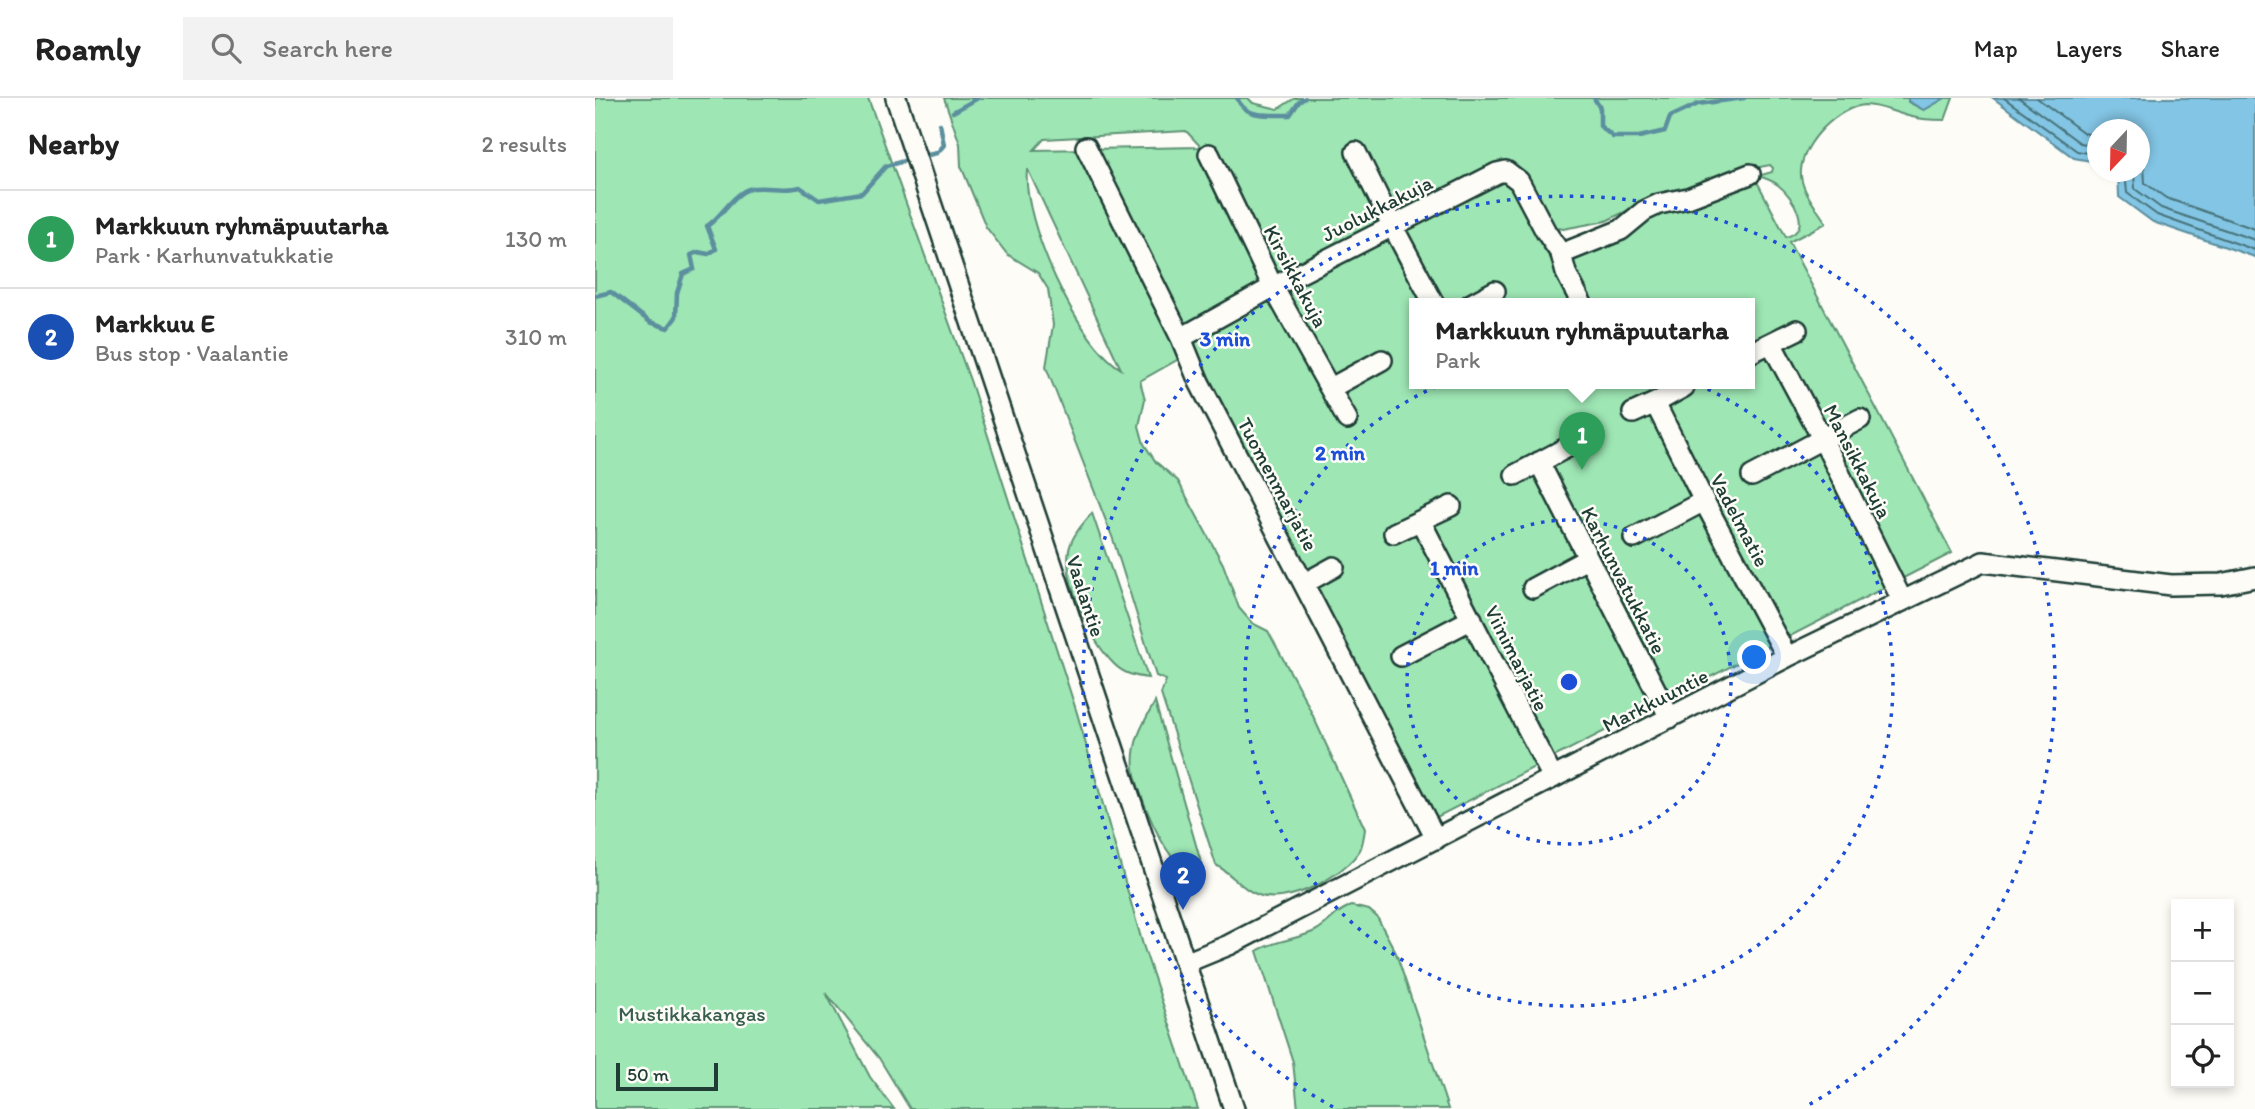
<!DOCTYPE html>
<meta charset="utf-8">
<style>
:root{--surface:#fff;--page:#f2f2f2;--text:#222;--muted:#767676;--line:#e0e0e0;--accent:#7c3aed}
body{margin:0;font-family:Itim,sans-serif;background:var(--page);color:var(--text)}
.controls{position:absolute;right:21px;bottom:21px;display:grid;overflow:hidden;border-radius:0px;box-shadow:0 4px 10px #0003}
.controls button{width:63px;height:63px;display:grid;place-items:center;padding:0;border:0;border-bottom:2px solid var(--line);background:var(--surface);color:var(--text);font:35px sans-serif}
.compass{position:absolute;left:1492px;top:21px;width:63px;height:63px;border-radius:50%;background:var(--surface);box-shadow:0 4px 10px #0003;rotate:202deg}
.scale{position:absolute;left:21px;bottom:18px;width:102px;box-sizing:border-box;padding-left:7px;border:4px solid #1f3d34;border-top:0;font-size:19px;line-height:24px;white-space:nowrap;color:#1f3d34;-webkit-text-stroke:5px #fdfcf7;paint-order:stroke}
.you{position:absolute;left:1160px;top:560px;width:24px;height:24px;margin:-18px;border:5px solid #fff;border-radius:50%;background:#1a73e8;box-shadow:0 0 0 10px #1a73e833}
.badge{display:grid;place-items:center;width:46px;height:46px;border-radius:50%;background:var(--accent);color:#fff;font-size:23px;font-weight:700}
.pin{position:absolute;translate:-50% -58px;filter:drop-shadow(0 2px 4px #0008)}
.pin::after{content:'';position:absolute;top:37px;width:24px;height:21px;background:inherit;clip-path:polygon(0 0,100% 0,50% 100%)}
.popup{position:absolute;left:814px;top:200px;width:346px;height:91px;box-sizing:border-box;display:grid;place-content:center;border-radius:0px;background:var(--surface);filter:drop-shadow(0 2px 5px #0005);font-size:23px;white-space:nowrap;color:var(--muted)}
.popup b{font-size:26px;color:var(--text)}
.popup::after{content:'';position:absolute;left:50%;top:100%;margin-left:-14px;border:14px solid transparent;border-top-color:var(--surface)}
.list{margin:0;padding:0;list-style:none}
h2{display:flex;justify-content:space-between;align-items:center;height:91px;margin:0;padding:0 28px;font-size:30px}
h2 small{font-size:23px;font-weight:400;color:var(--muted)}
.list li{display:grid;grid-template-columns:46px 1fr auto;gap:21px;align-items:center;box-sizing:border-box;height:98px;padding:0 28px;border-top:2px solid var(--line)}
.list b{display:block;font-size:26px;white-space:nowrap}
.list p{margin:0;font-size:23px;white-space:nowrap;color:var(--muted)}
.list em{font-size:23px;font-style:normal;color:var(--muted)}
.icon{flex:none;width:38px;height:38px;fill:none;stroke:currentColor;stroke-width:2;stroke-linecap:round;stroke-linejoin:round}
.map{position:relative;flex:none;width:1660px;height:1011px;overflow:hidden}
header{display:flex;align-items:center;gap:42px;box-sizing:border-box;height:98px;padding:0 35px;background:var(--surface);border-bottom:2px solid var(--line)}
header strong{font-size:33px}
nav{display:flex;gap:38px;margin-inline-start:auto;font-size:24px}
.search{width:490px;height:63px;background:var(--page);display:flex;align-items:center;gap:18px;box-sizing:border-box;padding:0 24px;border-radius:0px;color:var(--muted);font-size:26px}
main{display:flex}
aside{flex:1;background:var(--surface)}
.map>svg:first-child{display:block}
.green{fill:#9ee6b4;stroke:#5e9274;stroke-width:2;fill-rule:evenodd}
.water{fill:#83c5e4;stroke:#5b8f9e;stroke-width:2}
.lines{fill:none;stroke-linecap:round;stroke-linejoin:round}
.shore{stroke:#47737a;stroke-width:2}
.stream{stroke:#5b8f9e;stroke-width:4.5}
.minor-casing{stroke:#1f3d34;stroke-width:24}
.minor{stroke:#fdfcf7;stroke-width:19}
.ring{fill:none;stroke:#1d4ed8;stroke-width:3.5;stroke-dasharray:3.5 7}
.labels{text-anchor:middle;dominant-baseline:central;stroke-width:5;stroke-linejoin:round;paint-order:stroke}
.street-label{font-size:21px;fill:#1f3d34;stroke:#fdfcf7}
.park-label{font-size:21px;fill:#385f4e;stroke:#fdfcf7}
.centre{fill:#1d4ed8;stroke:#fdfcf7;stroke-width:3.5}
.ring-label{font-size:21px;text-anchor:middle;font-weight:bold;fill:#1d4ed8;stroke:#fdfcf7;stroke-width:5;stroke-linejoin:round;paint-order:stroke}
</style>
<header>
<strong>Roamly</strong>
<div class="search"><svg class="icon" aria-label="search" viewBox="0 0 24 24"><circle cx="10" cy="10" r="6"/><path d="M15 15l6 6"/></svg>Search here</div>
<nav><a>Map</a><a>Layers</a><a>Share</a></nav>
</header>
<main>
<aside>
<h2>Nearby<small>2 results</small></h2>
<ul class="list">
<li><span class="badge" style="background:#2e9e5b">1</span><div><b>Markkuun ryhmäpuutarha</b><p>Park · Karhunvatukkatie</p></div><em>130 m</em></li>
<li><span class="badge" style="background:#1a4fb4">2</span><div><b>Markkuu E</b><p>Bus stop · Vaalantie</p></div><em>310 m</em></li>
</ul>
</aside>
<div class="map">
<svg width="1660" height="1011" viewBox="0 0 1660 1011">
<rect width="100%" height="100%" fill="#fdfcf7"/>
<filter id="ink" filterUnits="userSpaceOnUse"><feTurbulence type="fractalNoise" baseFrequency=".0143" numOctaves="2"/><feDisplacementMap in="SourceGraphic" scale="14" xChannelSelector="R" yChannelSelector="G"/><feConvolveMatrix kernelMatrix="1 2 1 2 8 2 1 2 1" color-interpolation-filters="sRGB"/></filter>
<g filter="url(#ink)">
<path class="green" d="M0 0H273L376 285 482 615 548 847 603 1011H315L284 960 231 895 275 979 299 1011H0Z
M349 0H653L658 5 683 11 700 0H1313V4L1329 12 1350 0H1358L1350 22C1339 22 1328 22 1317 19 1303 16 1285 7 1270 7 1243 9 1208 44 1206 72 1204 91 1222 110 1231 125L1194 144 1357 455 838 721 600 252 545 283 550 301 544 328 549 346 561 364 583 383 628 466 644 510 657 525 673 533 712 605 770 731C769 737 768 746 765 752 749 778 691 810 661 796 646 790 636 775 621 767L566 596 571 582 561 578 518 441 451 269 458 227 453 191 443 175 412 156 391 129 366 68 365 46ZM591 33 606 49 439 52 449 41ZM1175 67 1178 70 1177 74 1163 78C1170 80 1177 82 1183 87 1198 98 1219 132 1191 139L1156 72 976 161 937 95 959 129 968 131 1011 123 1060 99 1091 92 1153 68 1160 70ZM432 72H433L526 271C482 244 427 123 432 72ZM819 206H1155V286H819Z
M497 415 553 580C539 578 529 576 519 566 496 543 468 484 474 452 477 437 488 426 497 415Z
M560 604 607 768C602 770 597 774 591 771 569 761 542 694 539 671 536 645 548 625 560 604Z
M756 808 774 812 782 819 801 855 853 1011H703L698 964 662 853C680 842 701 842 720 833 734 826 741 812 756 808Z"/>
<path class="water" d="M1313 0H1350L1329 12 1313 3Z
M1398 0H1660V159L1558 124 1524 99 1523 74H1545V32H1503L1502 64 1479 60Z"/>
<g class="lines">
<path class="shore" d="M1409 0 1482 53 1503 57
M1424 0 1485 45 1503 48
M1442 0 1489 35 1503 38
M1545 59 1549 68 1550 85 1571 100 1660 131
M1530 74 1532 95 1562 117 1660 152
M1539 74 1540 91 1566 110 1660 142"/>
<path class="stream" d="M642 0C651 22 675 16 695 17L704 4 710 0
M999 0 1005 10V28L1018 39H1044L1070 33 1075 19 1103 6 1149 0
M358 14 383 0
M333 57 342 55 349 47 345 26
M0 198 16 194 55 224 73 230 81 219 82 195 88 176 99 171 96 157 103 154 113 156 121 151 112 128C126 119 138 96 154 91 169 87 188 94 205 89L224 102 267 95 291 68 309 63"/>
<g class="minor-casing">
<path id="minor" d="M301 0 639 1011
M491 49 586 240 604 284 841 741
M761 54 797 127 839 206
M614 56 678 189 752 321
M966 156 1026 132 1049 113 1064 106 1093 100 1155 76
M876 206 900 193
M586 240 678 189 902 75 911 73 924 83 951 134 966 156 971 175 987 206
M1176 245 1227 340 1307 502
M1155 255 1202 232
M736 290 787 262
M1060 305 1109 403 1192 559
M1038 315 1060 305 1089 289
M944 364 1075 620
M920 377 971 350
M1157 378 1265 321
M826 424 958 680
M799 435 856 408
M1039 440 1109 403
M710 485 739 469
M938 490 992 461
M806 558 877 521
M590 865 634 847 1192 559 1388 464 1576 487 1626 486 1660 479"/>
</g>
<use href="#minor" class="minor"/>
</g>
</g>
<g class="ring">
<circle cx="974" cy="584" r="162"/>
<circle cx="974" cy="584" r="324"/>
<path d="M738 1009A486 486 0 1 1 1210 1009"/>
</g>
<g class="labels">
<g class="street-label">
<text transform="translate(782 110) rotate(-27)">Juolukkakuja</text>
<text transform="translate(701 178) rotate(62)">Kirsikkakuja</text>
<text transform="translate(1263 363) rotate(63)">Mansikkakuja</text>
<text transform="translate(683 386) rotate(62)">Tuomenmarjatie</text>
<text transform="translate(1145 422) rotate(62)">Vadelmatie</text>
<text transform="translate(1029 482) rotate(63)">Karhunvatukkatie</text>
<text transform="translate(491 498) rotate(72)">Vaalantie</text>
<text transform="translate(922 560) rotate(63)">Viinimarjatie</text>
<text transform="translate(1060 602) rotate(-27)">Markkuuntie</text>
</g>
<g class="park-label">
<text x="97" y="915">Mustikkakangas</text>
</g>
</g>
<circle cx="974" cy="584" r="10" class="centre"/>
<g class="ring-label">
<text x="630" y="248">3 min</text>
<text x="745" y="362">2 min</text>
<text x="859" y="477">1 min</text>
</g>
</svg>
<div class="controls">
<button>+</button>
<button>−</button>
<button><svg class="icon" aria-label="locate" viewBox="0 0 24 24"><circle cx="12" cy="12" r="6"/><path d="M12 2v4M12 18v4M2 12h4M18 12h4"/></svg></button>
</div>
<svg class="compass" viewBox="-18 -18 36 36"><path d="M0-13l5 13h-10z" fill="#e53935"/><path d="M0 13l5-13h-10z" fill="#767676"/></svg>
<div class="scale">50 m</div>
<div class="you"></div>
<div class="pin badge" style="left:987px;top:372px;background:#2e9e5b">1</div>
<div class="popup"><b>Markkuun ryhmäpuutarha</b>Park</div>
<div class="pin badge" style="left:588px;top:812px;background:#1a4fb4">2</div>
</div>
</main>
